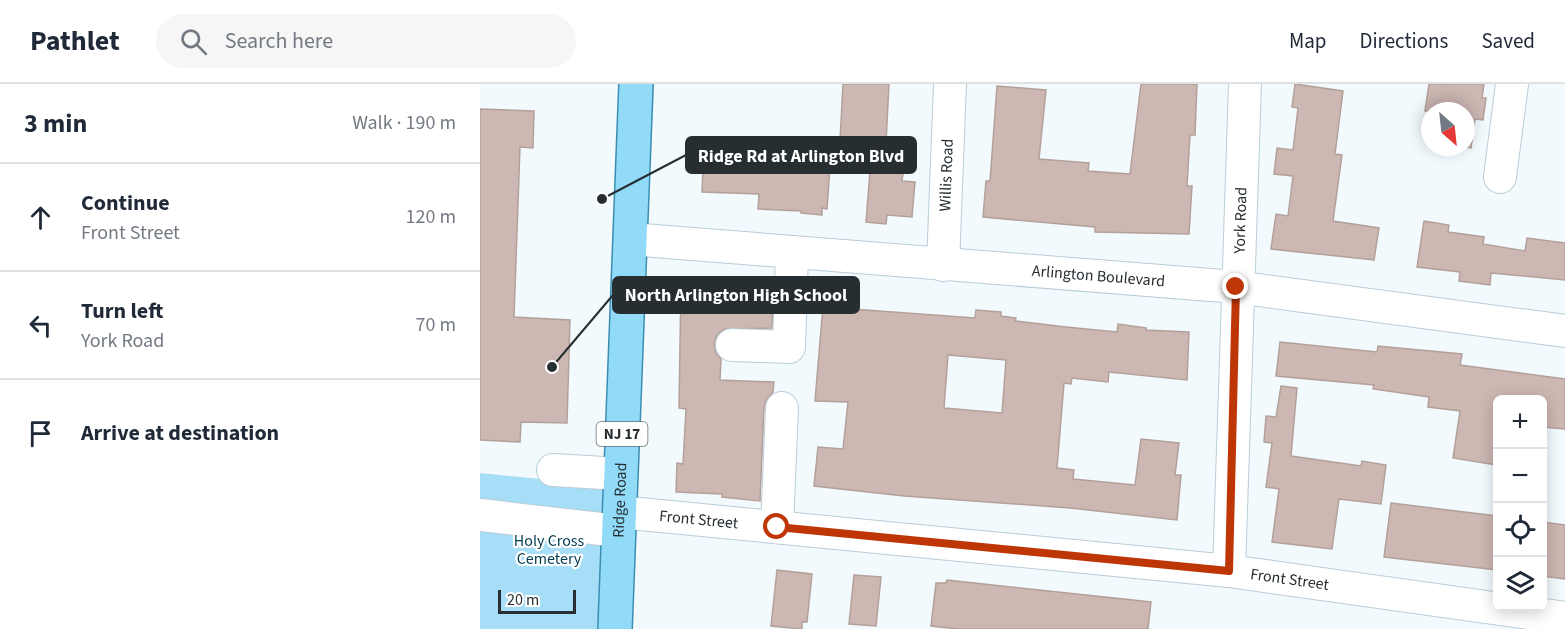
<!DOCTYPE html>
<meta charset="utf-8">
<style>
:root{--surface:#fff;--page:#f6f6f7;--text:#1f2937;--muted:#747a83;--line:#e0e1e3}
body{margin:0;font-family:"Source Sans 3",sans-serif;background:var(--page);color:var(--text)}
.controls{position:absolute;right:18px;bottom:18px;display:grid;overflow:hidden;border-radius:9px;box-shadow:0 3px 15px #0003}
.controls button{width:54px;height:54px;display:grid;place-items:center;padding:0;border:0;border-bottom:2px solid var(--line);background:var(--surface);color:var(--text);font:30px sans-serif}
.compass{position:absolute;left:941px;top:18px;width:54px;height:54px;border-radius:50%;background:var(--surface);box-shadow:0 3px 15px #0003;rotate:153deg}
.scale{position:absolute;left:18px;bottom:15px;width:78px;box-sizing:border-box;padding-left:6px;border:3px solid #272e32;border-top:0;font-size:16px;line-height:21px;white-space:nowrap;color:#272e32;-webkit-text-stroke:4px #fff;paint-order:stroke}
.stop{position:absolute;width:18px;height:18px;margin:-14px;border:4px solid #be3606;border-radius:50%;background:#fff}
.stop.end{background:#be3606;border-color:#fff;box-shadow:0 2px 6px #0008}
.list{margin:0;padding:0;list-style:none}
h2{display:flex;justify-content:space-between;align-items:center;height:78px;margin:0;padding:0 24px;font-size:26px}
h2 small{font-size:20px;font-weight:400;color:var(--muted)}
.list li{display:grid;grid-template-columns:39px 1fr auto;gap:18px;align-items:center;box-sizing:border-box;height:108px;padding:0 24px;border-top:2px solid var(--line)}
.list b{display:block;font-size:22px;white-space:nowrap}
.list p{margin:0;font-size:20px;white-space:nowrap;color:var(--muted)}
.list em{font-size:20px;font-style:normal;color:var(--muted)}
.icon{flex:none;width:33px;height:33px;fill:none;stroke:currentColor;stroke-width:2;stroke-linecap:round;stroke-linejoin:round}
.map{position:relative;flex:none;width:1085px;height:545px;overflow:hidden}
header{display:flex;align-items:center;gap:36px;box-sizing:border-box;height:84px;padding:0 30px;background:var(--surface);border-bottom:2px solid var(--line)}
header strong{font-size:28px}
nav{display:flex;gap:33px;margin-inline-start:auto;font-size:21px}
.search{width:420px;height:54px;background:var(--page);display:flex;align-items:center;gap:15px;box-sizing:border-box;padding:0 21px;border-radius:33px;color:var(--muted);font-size:22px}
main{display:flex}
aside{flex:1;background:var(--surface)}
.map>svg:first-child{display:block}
.green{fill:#a6ddf7}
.building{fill:#ccb7b2;stroke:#b4a09b;stroke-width:1.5;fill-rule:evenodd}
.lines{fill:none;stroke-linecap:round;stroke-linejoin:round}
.minor-casing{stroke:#bacdd7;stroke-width:34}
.major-casing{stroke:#3c8eb0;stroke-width:36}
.minor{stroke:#fff;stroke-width:32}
.major{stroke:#91daf8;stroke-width:33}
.route{stroke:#be3606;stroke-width:8}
.labels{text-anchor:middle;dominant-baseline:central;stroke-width:4.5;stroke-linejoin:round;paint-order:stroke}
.shield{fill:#fff;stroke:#686d70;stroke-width:1.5}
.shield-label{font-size:15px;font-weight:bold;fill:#272e32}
.street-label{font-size:16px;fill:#272e32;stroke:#fff}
.park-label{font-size:16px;fill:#023d51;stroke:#fff}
.leader{fill:none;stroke:#272e32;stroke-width:2}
.callout-dot{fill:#272e32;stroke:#fff;stroke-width:2}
.callout{fill:#272e32;stroke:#272e32;stroke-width:2}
.callout-label{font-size:18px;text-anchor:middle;font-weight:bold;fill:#fff}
</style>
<header>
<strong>Pathlet</strong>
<div class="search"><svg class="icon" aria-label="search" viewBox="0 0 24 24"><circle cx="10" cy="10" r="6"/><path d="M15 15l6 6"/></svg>Search here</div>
<nav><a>Map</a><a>Directions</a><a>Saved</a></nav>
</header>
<main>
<aside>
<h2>3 min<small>Walk · 190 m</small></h2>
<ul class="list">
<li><svg class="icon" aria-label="ahead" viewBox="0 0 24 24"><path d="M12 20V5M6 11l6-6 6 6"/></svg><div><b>Continue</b><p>Front Street</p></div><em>120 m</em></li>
<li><svg class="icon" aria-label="left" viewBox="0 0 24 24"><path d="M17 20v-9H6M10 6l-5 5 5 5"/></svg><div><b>Turn left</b><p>York Road</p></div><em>70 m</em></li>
<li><svg class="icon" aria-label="arrive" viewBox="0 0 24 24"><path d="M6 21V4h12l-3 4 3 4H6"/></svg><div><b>Arrive at destination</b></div></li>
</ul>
</aside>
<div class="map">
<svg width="1085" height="545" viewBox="0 0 1085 545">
<rect width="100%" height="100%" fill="#f2fafe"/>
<path class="green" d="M0 389 140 403 135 545H0Z"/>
<path class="building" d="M363 0H409L406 59 360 57Z
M661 0H717L715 51H710L707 102H712L709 150 615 148V143L503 133 506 97H510L517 2 566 6 559 75 609 79 608 87 650 90Z
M815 0 863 7 855 70 862 71 853 137 899 144 894 176 791 165 796 130 808 132 813 92 794 90 797 64 813 66 818 24 812 23Z
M949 0H1004L1002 14H1006L1003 36 995 35 991 64 986 63V27H950V58H946L950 27H945Z
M0 25 54 27 53 64 40 63 34 233 90 236 87 339 41 338 40 358 0 356Z
M224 60 310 62 309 79 350 82 347 125 342 124V131L321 129V127L278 125 279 110 222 108Z
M390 87 423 89 422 97 435 98 432 133 407 131 406 140 386 138Z
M944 137 969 141 968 148 1004 153 1003 160 1045 167 1047 154 1085 159V196L1011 189 1010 201 979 197 980 188 937 183Z
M201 197 293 201 292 244 244 245 237 251 234 260 236 269 241 275 240 296 294 298 293 308 287 315 284 323 280 417 242 413V410L196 408 197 379 203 380 206 325 199 324Z
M344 210 373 212 372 225 495 234 496 226 521 228V232L536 234 535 237 586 243 637 248 638 240 666 244V246L709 248 707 296 629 288 628 298 592 294 591 300 584 299 577 384 594 386 593 395 655 401 661 355 699 359 695 391H701L697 436 590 424 424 412 334 402 338 363 363 365 368 318 335 317ZM468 271 526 276 522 329 464 324Z
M800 258 897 268 898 262 982 270 980 281 1085 295V345L1062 343V315H1017V381L973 374 980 327 948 323 949 313 893 305 894 301 796 292Z
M801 302 817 304 811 372 881 382 882 377 906 381 901 420 859 415 852 465 792 458 799 405 786 403 792 359 784 358 786 332 796 333Z
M911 419 1017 432V486L904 473Z
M1062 438 1085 441V495L1062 492Z
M297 486 332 490 327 538H322V545L291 542Z
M374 491 401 493 396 542 369 540Z
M467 496 671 518 668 545H478L451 542 456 499H466Z"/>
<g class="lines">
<g class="minor-casing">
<g id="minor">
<path d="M1020 93 1032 0"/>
<path id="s1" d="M150 155 756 203 1085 247"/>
<path id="s2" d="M463 181 470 0"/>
<path d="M252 261 309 263 312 168"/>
<path d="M73 386 141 390"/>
<path id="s3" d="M139 428 749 487 1085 534"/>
<path d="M0 431 138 447"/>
<path d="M297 443 302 324"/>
<path id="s4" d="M749 487 765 0"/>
</g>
</g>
<g class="major-casing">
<g id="major">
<path id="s5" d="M135 545 156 0"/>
</g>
</g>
<use href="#minor" class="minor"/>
<use href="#major" class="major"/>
</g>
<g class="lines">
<path class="route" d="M297 443 749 487 756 203"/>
</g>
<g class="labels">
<rect class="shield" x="116.5" y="338" width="51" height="24" rx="4.5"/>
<g class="shield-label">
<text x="142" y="350">NJ 17</text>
</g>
<g class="street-label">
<text stroke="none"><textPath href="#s2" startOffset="90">Willis Road</textPath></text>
<text stroke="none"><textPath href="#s4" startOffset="351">York Road</textPath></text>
<text stroke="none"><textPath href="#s1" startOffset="470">Arlington Boulevard</textPath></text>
<text stroke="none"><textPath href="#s5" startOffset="129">Ridge Road</textPath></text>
<text stroke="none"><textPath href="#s3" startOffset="80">Front Street</textPath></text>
<text stroke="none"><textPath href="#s3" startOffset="674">Front Street</textPath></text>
</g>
<g class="park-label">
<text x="69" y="457">Holy Cross<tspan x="69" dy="18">Cemetery</tspan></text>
</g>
</g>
<path class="leader" d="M122 115L206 71M72 283L133 211"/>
<g class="callout-dot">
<circle cx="122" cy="115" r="6"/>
<circle cx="72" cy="283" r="6"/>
</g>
<g class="callout">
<rect x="206" y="53" width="230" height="36" rx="6"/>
<rect x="133" y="193" width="246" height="36" rx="6"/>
</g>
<g class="callout-label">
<text x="321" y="78">Ridge Rd at Arlington Blvd</text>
<text x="256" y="217">North Arlington High School</text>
</g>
</svg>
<div class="controls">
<button>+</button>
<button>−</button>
<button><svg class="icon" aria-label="locate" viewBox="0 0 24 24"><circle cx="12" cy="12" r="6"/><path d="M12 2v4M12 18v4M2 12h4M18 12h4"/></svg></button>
<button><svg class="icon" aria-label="layers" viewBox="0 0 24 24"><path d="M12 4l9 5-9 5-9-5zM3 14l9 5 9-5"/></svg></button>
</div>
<svg class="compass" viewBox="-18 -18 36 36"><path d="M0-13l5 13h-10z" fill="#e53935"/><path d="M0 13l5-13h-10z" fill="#747a83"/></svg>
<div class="scale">20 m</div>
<div class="stop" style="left:297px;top:443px"></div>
<div class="stop end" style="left:756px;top:203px"></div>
</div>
</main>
